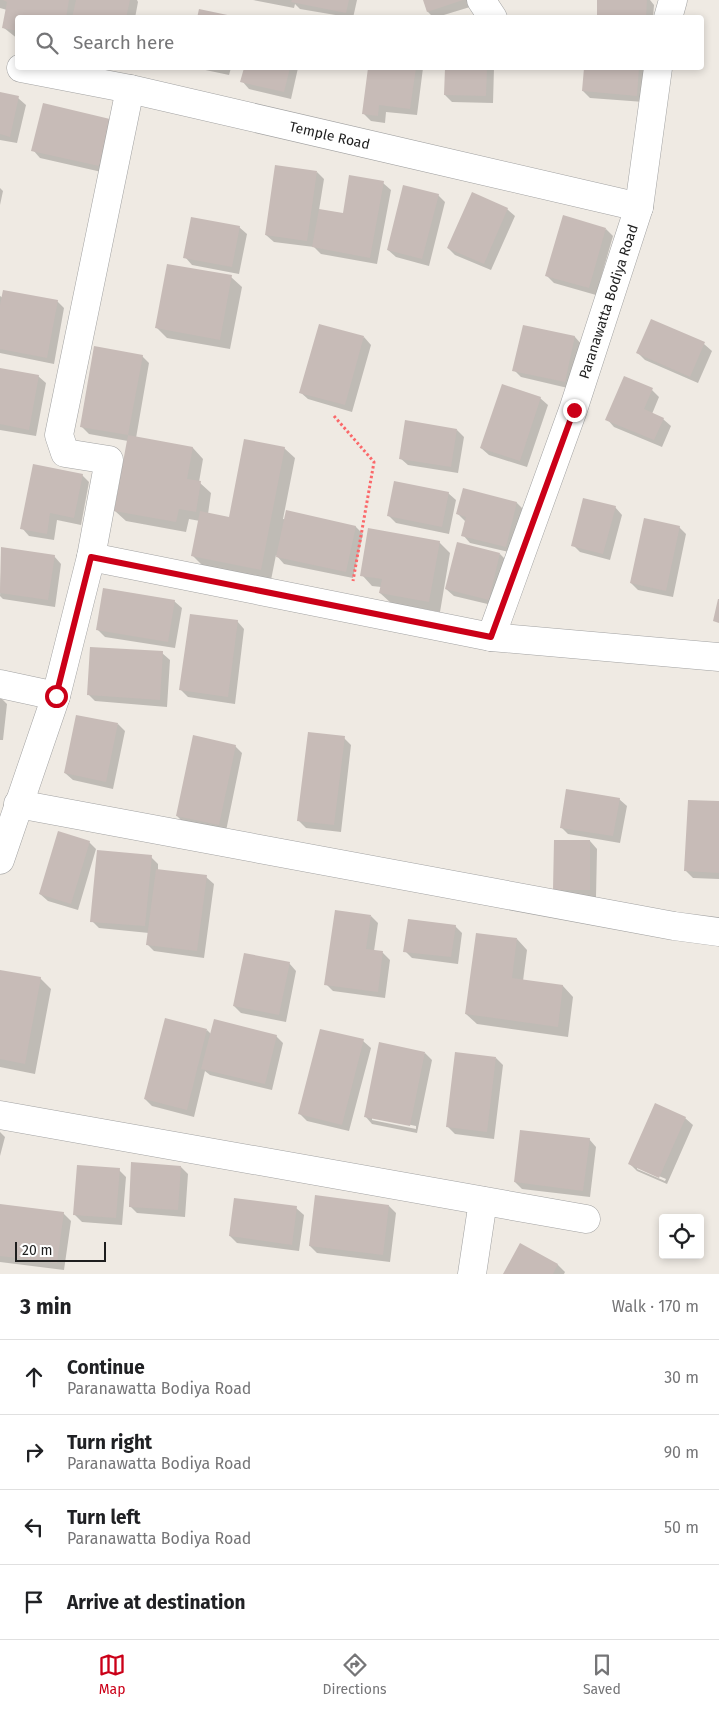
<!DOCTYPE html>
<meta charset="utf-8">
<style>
:root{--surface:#fff;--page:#f2f2f2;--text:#202124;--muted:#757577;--line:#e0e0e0;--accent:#cb0018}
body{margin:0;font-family:"Fira Sans",sans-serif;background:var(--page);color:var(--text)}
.controls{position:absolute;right:15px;bottom:15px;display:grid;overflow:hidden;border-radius:5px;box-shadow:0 2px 8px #0003}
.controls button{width:45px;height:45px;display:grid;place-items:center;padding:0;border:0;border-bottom:1px solid var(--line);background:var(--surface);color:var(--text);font:25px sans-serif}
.scale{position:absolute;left:15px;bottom:12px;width:91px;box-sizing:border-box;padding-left:5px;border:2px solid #1e1e1e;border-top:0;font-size:14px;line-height:18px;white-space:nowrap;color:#1e1e1e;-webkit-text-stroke:4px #fff;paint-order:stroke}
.stop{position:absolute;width:15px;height:15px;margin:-11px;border:4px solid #cb0018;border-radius:50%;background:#fff}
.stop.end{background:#cb0018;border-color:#fff;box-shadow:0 1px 5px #0008}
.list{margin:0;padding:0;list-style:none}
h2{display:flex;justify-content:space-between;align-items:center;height:65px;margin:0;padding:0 20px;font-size:21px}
h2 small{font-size:16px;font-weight:400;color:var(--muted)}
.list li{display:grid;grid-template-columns:32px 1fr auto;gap:15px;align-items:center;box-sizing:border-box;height:75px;padding:0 20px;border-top:1px solid var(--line)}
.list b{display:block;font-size:19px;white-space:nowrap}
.list p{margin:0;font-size:16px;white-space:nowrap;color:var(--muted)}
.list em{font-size:16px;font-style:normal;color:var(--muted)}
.icon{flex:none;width:28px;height:28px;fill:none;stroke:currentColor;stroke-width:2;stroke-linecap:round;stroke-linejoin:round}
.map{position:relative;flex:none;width:719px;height:1274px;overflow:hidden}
.search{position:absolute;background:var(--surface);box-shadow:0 2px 8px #0003;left:15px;right:15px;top:15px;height:55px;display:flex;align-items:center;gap:12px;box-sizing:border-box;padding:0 18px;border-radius:5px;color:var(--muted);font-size:19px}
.sheet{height:365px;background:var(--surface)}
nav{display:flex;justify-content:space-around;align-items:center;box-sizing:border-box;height:70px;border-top:1px solid var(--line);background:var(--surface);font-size:14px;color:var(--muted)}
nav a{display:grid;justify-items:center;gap:2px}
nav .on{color:var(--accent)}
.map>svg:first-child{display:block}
.shadow{fill:#0003;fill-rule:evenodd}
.building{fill:#c7bbb7}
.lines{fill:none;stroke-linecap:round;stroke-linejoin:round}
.street-casing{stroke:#a2a2a2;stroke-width:29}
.path{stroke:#fb686a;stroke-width:3;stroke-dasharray:2.5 2.5;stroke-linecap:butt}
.street{stroke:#fff;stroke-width:28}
.route{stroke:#cb0018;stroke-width:6}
.labels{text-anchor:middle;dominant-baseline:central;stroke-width:4;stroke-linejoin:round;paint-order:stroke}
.street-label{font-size:14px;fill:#1e1e1e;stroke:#fff}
</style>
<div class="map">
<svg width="719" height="1274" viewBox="0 0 719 1274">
<rect width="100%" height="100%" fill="#efeae3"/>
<path class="shadow" d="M0 0H137L138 2 135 18H18V39L4 28 7 10 0 8Z
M253 0H357L353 18 300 9 295 4 294 8Z
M424 0H468L470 7 434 18 428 12Z
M599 0H650L654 5 653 18H598Z
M196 68H231L229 75Z
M245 68H298L291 99 249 89 242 81Z
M370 68H423L417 115 386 112 385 123 371 121 364 114Z
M446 68H494L493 103 452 102 445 95Z
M585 68H647L644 102 590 98 583 91Z
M0 94 18 98 26 105 17 143 0 140Z
M110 120 106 173 40 158 33 150Z
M317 172 324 179 319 210 344 214 383 183 391 190 377 264 321 254 314 247 274 242 266 235Z
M0 188 3 191 0 205Z
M438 195 445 202 429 266 396 257 388 250Z
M507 209 515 216 491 270 455 255 448 248Z
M239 227 247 234 239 274 192 265 185 257Z
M606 229 613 236 596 295 554 283 547 276Z
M231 277 242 287 230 349 167 338 156 327Z
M0 296 3 298 57 301 64 308 54 364 0 353Z
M652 321 704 344 712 351 698 383 645 360 638 353Z
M524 326 575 337 582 345 572 389 521 377 514 370Z
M364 337 371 345 352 412 308 399 300 392Z
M142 356 149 363 136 438 193 448 203 459 199 482 211 493 208 514 230 518 284 448 295 458 283 519 356 527 363 534 353 578 284 564 276 555 271 580 203 566 193 556 200 521 189 519 186 532 126 521 115 511 128 441 89 434 81 426Z
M0 369 38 376 46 383 36 436 0 430Z
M652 390 659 397 652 414 663 419 671 426 662 447 614 427 607 419Z
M540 398 548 405 527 467 489 455 481 448Z
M457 430 464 437 458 473 408 465 400 458Z
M82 475 89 482 81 525 57 520 54 540 29 536 22 528Z
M448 493 456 500 449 534 396 523 388 515Z
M517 503 524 510 513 553 470 543 463 535 465 521 458 514Z
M615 507 622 515 610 560 580 552 573 545Z
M679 527 686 534 673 597 638 590 631 583Z
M439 542 450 553 440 612 391 603 380 593 381 587 372 586 362 575Z
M2 549 54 556 61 564 55 607 3 599 0 596Z
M500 554 507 561 496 606 454 596 446 589Z
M174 601 182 608 175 648 105 637 97 629Z
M237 621 244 629 235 704 188 697 181 690Z
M162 653 170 660 167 707 95 701 88 694Z
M0 697 7 704 3 740H0Z
M118 724 125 731 113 789 73 780 65 773Z
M344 738 351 745 341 832 306 828 298 820Z
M235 746 242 753 226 831 184 823 177 816Z
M619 799 627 806 620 843 568 834 561 827Z
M719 802V879L693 878 685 870Z
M590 841 597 849 596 897H562L555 890Z
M89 842 96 849 78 910 48 901 40 894Z
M151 857 158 864V870L206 877 214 884 204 958 154 951 147 944 149 933 99 928 92 921Z
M371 916 378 923 374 951 383 953 390 960 385 998 333 991 326 984Z
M455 926 462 933 458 964 412 958 405 951Z
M517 939 527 950 523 981 563 986 573 997 568 1037 477 1024 466 1014Z
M289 963 296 971 286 1022 241 1013 234 1006Z
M0 971 40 978 51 989 35 1074 0 1067Z
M207 1030 211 1034 276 1036 283 1043 272 1090 210 1075 205 1071 194 1117 152 1106 145 1099Z
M363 1041 371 1048 349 1131 307 1121 300 1114Z
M425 1053 432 1060 417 1133 372 1124 365 1116ZM372 1117 416 1126V1129L372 1120Z
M496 1058 503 1065 494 1139 455 1134 448 1127Z
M656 1105 685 1118 693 1125 667 1184 637 1171 630 1164ZM637 1167 666 1179 665 1181 637 1169Z
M0 1132 5 1137 0 1156Z
M589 1139 596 1147 590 1197 522 1189 515 1182Z
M181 1167 188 1174 185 1217 137 1213 130 1206Z
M119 1170 126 1177 122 1225 82 1222 74 1214Z
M0 1205 63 1213 71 1221 64 1270 0 1262Z
M389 1206 396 1213 390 1262 317 1253 310 1246Z
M296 1208 304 1215 299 1251 237 1243 230 1236Z
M520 1245 558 1265 565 1272 564 1274H505Z"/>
<path class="building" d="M3 0H69L66 18H18V31L2 28 7 2Z
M76 0H130L126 18H72Z
M292 0H349L346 13 291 2Z
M423 0H463L427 12Z
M597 0H647L646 18H597Z
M199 9 237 17V18H197Z
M244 68H290L284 92 240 82Z
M368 68H416L410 109 379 105 378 116 362 114Z
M445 68H487L486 96 444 95Z
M584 68H639L637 96 582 91Z
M0 92 19 96 10 137 0 134Z
M43 103 110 119 99 166 31 151Z
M275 165 317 171 307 241 265 235Z
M349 175 384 181 370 258 312 247 319 209 343 213Z
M403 185 439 194 422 259 387 250Z
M472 192 508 208 484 264 447 248Z
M563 215 606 228 589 288 545 276Z
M191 217 240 226 232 267 183 258Z
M167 264 232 275 220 340 155 328Z
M3 290 58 300 47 358 0 349V305Z
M651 319 705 342 690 377 636 353Z
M319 324 364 336 345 405 299 393Z
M523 325 575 336 565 382 512 371Z
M94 346 143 355 128 435 80 427Z
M0 368 39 375 29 430 0 424Z
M624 376 653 388 644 409 664 418 654 440 605 420Z
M502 384 541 397 520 461 480 448Z
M405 420 457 429 451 467 399 459Z
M128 435 193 447 187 479 201 481 196 512 179 509 176 522 114 511Z
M244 439 285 447 261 570 191 556 200 511 229 517Z
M33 464 83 474 74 518 50 513 47 534 20 529Z
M394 481 449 492 442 527 387 516Z
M463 488 517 502 506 547 461 536 466 517 456 514Z
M583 498 616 506 603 554 571 546Z
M286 510 356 526 346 572 276 557Z
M644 518 680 526 666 591 630 583Z
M368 528 440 541 429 602 379 593 382 579 360 576Z
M457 542 500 553 489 600 445 589Z
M1 547 55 555 48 600 0 593Z
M103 588 175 600 168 642 96 630Z
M718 599H719V623L713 621Z
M190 614 238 620 228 697 179 690Z
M90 647 163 651 160 700 87 695Z
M76 715 118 723 106 782 64 773Z
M308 732 345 736 334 825 297 821Z
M193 735 236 745 219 825 176 816Z
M566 789 620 798 613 836 560 828Z
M688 800 719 801V873L684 871Z
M58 831 90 841 71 904 39 894Z
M554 840H590V890H553Z
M97 850 152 855 145 926 90 922Z
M156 869 207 875 197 951 146 945Z
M335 910 371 915 366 949 383 951 378 992 324 985Z
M408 919 456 925 451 957 403 952Z
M476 933 517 938 512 978 563 985 558 1027 465 1014Z
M244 953 290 962 279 1015 233 1006Z
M0 970 41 977 25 1064 0 1059Z
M165 1018 207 1029 187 1110 144 1099Z
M214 1019 277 1035 265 1084 201 1069Z
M320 1029 364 1039 342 1125 298 1114Z
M379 1042 425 1052 410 1126 364 1117Z
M455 1052 496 1057 487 1132 446 1127Z
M655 1103 686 1117 659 1178 628 1164Z
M520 1130 590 1138 583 1191 514 1182Z
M131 1162 181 1166 178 1210 129 1207Z
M77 1165 120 1168 116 1218 73 1215Z
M315 1195 389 1205 383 1255 309 1246Z
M234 1198 297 1206 292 1245 229 1236Z
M0 1204 64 1212 57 1263 0 1256Z
M520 1243 558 1264 553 1274H503Z"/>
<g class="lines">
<g class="street-casing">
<g id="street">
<path d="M481 0 493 18"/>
<path d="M668 18 673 0"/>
<path id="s1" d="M21 68 130 89 639 207"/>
<path d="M91 557 109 460 65 453 59 435 130 89"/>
<path d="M491 637 719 657"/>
<path d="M0 684 56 696"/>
<path d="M18 804 674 926 719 932"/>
<path id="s2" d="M0 860 56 696 91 557 491 637 573 410 639 207 658 68"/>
<path d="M0 1115 586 1219"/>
<path d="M472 1274 483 1201"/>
</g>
</g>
<path class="path" d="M334 416 374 462 353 581"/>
<use href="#street" class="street"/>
</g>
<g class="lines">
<path class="route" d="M56 696 91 557 491 637 574 410"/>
</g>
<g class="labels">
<g class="street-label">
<text stroke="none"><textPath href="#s1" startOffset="316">Temple Road</textPath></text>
<text stroke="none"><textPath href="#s2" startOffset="1080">Paranawatta Bodiya Road</textPath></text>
</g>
</g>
</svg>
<div class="controls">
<button><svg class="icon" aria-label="locate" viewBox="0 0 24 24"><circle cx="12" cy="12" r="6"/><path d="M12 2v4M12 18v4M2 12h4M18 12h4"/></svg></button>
</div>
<div class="scale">20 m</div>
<div class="stop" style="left:56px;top:696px"></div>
<div class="stop end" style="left:574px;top:410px"></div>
<div class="search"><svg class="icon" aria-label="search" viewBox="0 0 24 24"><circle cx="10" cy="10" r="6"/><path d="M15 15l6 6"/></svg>Search here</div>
</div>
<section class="sheet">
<h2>3 min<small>Walk · 170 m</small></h2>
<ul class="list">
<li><svg class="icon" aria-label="ahead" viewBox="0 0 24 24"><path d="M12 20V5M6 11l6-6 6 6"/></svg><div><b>Continue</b><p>Paranawatta Bodiya Road</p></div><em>30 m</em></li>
<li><svg class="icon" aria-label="right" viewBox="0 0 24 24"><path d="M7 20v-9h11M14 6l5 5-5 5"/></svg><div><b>Turn right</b><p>Paranawatta Bodiya Road</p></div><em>90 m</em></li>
<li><svg class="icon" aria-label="left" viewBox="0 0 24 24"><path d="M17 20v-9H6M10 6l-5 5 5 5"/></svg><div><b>Turn left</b><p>Paranawatta Bodiya Road</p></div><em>50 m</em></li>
<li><svg class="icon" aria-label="arrive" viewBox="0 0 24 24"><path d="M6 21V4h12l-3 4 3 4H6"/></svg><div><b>Arrive at destination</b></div></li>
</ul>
</section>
<nav>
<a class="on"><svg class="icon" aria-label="map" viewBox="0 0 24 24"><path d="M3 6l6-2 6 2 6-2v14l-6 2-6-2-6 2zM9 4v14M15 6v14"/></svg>Map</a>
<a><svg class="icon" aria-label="directions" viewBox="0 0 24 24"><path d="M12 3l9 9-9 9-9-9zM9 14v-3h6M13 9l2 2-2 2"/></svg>Directions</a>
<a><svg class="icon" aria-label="saved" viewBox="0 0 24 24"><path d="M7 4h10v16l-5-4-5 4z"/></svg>Saved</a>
</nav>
